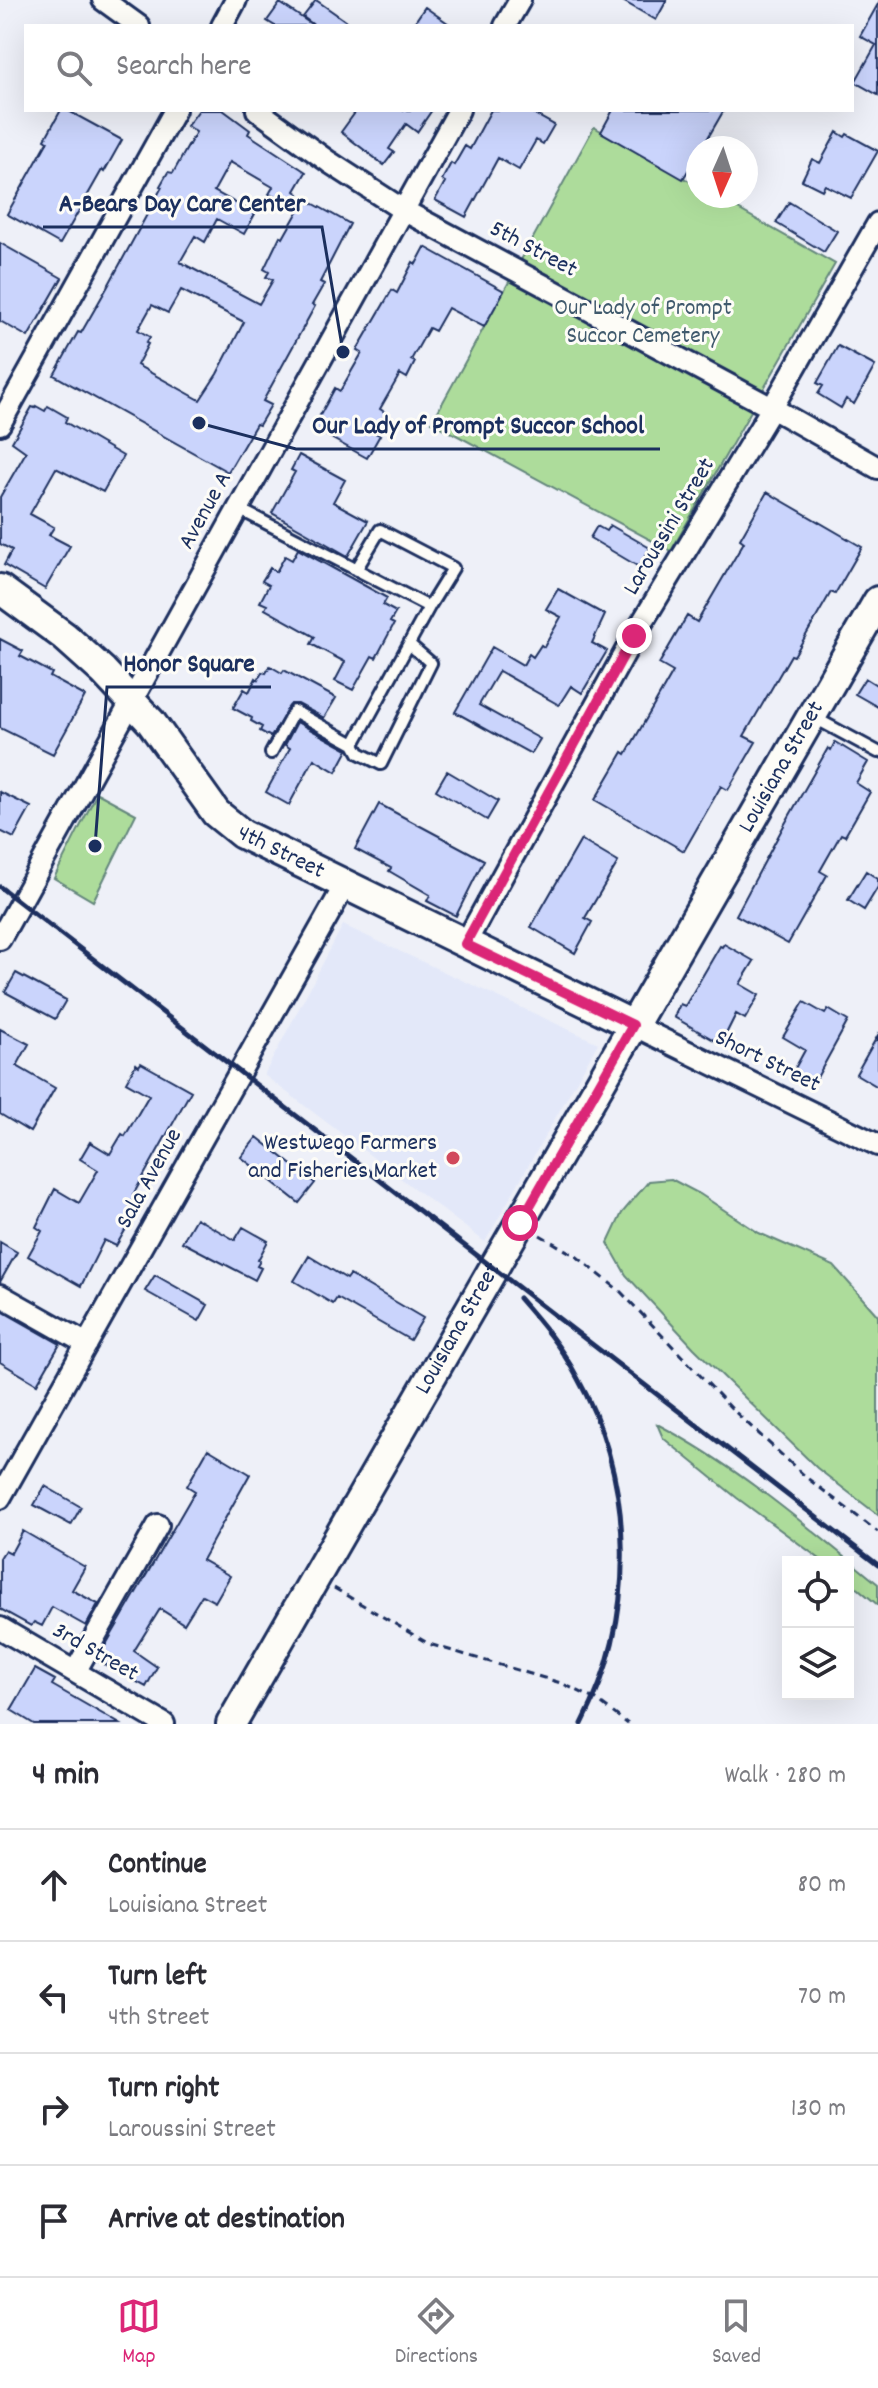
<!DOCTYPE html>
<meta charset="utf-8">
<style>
:root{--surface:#fff;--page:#f7f7f7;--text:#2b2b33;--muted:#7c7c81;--line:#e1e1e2;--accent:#db2777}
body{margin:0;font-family:Dekko,sans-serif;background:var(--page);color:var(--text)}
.controls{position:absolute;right:24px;bottom:24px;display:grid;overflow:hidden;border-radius:0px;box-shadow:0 8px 32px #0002}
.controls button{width:72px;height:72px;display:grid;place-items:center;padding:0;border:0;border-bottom:2px solid var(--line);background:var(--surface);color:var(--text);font:40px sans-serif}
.compass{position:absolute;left:686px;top:136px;width:72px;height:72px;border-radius:50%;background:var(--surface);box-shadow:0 8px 32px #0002;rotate:183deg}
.stop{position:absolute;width:24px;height:24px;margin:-18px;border:6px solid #db2777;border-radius:50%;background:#fff}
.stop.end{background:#db2777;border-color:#fff;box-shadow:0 2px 8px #0008}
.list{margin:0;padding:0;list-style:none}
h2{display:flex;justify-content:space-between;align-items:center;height:104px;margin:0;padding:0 32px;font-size:34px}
h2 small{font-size:26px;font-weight:400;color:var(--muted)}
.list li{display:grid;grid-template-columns:52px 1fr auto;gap:24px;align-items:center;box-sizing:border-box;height:112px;padding:0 32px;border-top:2px solid var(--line)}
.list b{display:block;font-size:30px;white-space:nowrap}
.list p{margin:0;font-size:26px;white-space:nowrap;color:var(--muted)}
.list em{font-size:26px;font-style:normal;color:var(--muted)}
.icon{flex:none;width:44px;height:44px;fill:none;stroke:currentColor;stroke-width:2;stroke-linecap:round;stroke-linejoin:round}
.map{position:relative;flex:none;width:878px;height:1724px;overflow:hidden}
.search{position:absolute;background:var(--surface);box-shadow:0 8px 32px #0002;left:24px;right:24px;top:24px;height:88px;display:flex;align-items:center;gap:20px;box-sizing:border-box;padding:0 28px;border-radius:0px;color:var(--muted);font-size:30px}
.sheet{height:552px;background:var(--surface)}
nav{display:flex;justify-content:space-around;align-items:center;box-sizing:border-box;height:112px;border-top:2px solid var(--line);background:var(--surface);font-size:22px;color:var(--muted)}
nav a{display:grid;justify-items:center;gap:4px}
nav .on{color:var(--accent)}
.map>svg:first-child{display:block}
.built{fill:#e3e8f9}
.green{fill:#addc9b;stroke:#64867c;stroke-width:2}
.building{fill:#cad4fc;stroke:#1b2f5e;stroke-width:2;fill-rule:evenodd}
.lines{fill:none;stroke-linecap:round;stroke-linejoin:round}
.lane-casing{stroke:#1b2f5e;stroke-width:16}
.street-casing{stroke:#1b2f5e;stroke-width:26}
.secondary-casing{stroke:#1b2f5e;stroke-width:34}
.path{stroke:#1b2f5e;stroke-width:3;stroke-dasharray:8 6;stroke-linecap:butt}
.lane{stroke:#fdfcf7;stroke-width:10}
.street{stroke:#fdfcf7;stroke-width:20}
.secondary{stroke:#fdfcf7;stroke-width:28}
.rail{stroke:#1b2f5e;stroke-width:5}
.route{stroke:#db2777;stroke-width:10}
.poi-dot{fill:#d1495b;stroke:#fdfcf7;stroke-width:3}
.labels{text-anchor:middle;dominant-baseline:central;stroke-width:6;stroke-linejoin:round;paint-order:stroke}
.street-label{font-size:24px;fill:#1b2f5e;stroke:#fdfcf7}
.park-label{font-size:24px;fill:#405a6d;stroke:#fdfcf7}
.poi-label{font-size:24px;fill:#1b2f5e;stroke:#fdfcf7;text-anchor:end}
.leader{fill:none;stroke:#1b2f5e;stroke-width:3}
.callout-dot{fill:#1b2f5e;stroke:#fdfcf7;stroke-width:3}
.callout-label{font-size:26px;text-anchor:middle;font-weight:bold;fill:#1b2f5e;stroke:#fdfcf7;stroke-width:6;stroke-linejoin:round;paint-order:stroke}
</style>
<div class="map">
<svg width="878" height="1724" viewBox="0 0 878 1724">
<rect width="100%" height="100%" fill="#eef0f8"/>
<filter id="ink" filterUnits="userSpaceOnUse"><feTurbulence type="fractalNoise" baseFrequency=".0125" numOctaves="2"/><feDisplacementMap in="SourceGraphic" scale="16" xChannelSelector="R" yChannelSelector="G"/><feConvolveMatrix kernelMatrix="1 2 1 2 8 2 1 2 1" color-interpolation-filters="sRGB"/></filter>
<g filter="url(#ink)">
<path class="built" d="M343 925 598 1043 485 1242 264 1075Z"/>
<path class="green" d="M594 127 698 186V196H715L835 264 671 551 432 422Z
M97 793 136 814 93 901 54 878Z
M671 1179 700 1194 759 1233 834 1266 878 1316V1515L817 1468 694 1348 626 1275 608 1243 622 1213 649 1181Z
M657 1424C737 1466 808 1527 878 1584V1605L848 1580V1562H824L737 1498 663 1438Z"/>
<path class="building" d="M316 0 353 26H315L303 17Z
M621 0H667L656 20Z
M280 3 314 26H275L267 21Z
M878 4V95L855 82 876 45 860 36Z
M425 7 452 26H412Z
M61 110H67L122 140 104 172 102 170 60 244 7 214 48 141 45 139Z
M199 110H223L250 130 248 134 306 172 295 191 299 194 292 206 269 194 273 187 230 162 214 191 255 214 244 234 217 219 205 242 195 236 180 262 259 304 273 280 266 277 269 272 264 269 280 236 283 238 305 199 350 224 320 282 324 284 312 305 315 306 263 401 271 405 259 425 256 424 228 472 54 375 78 332 81 333 108 286 162 187 160 186 168 172 173 173 196 132 187 126ZM181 290 244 322 217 374 200 400 137 365 148 344 146 343 150 337 138 330 152 305 168 313Z
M357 110H432L417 132 406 124 389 149 394 152 384 165 341 132Z
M491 110H527L554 125 543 144 536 140 519 170 498 158 466 217 435 200 445 182 442 180 451 163 454 165 465 146 470 149Z
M613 110H724L702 148H698V154L683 179 601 132Z
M837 132 845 137 847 134 878 151 851 198 825 185 822 190 802 180 812 159 820 163Z
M789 202 837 231 824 252 776 223Z
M0 243 62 278 28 337 0 321Z
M425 247 504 291 484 327 448 308 435 331 429 328 411 360 415 362 407 378 400 374 380 409 386 413 375 433 380 435 367 458 313 428 335 388 340 391 362 353 357 350 392 290 397 293 413 262 416 264Z
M838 346 875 366 854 404 846 399 841 408 818 394 823 386 817 383Z
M36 406 45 411 48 406 67 417 65 422 123 456 103 492 56 468 30 514 54 527 49 535 70 546 45 589 4 565 12 550 0 544V497L26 452 12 442 32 407 35 408Z
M299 455 345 480 333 502 368 521 348 556 272 513 295 472 291 470Z
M767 492 862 547 835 594 831 592 794 656 791 655 744 736 756 742 728 790 721 786 684 851 595 800 623 752 626 754 673 672 659 664 687 616 697 622 744 542 740 539Z
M610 525 650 548 639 567 590 538 597 526 606 531Z
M298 549 387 598 383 605 396 612 390 622 394 624 376 658 372 656 353 690 335 681 345 662 311 644 315 637 265 609 267 605 260 602 269 585 262 581 270 568 276 572 285 556 292 560Z
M558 589 605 615 592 643 607 651 582 693 571 686 559 705 499 671 479 705 540 739 531 754 455 712 492 647 523 665 529 654 533 657 541 645 544 647 561 617 546 609Z
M0 639 23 651 20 656 52 673 50 677 85 696 53 754 0 728Z
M270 666 282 673 284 670 336 698 324 718 298 704H291L271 737 260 731 262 727 251 721 252 718 233 708 244 689 249 692 256 678 258 680 262 672 266 673Z
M865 678 878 686V707L855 694Z
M297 722 348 750 336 772 314 759 289 805 266 792 290 748 285 745Z
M835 742 868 762 856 783 870 792 845 836 841 834 820 871 827 875 788 944 736 915 782 829 828 748 831 750Z
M447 771 498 801 487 820 436 790Z
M0 792 31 807 14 838 0 831Z
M379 804 484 860 456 916 427 901 430 895 389 871 391 868 355 849Z
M581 840 618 862 585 918 592 922 575 953 531 927Z
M866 871 878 879V887L864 910 848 900Z
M724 944 754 961 740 984 759 995 745 1019 736 1014 721 1044 674 1017 680 1004 685 1006 720 946 722 947Z
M16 973 66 1000 55 1019 5 992Z
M804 1002 825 1014 828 1009 848 1021 814 1083 793 1072 805 1050 783 1037Z
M0 1029 29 1044 17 1066 55 1088 30 1132 0 1114Z
M878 1035V1087L856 1074Z
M141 1063 191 1091 133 1195 135 1196 130 1206 137 1210 116 1246 104 1240 81 1286 28 1256 42 1231 36 1227 55 1189 79 1203 98 1170 80 1159 90 1142 110 1154 122 1134 125 1136 149 1095 126 1082 136 1064 139 1066Z
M257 1137 315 1183 299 1203 241 1157Z
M196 1218 235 1240 243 1227 268 1241 258 1260 260 1261 257 1266 261 1268 255 1280 182 1242Z
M0 1242 17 1252 0 1282Z
M309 1256 347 1279 350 1275 423 1318 410 1340 337 1298 333 1304 294 1281Z
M155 1275 208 1305 199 1321 145 1291Z
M0 1310 60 1344 37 1384 0 1362Z
M208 1449 250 1474 202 1560 230 1576 215 1602 202 1595 184 1624 160 1609 134 1651 157 1667 146 1687 97 1660 195 1491 187 1486Z
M45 1486 81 1507 71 1525 34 1505Z
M23 1531 85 1567 72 1590 98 1604 86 1626 52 1607 42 1626 34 1622 31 1626 0 1609V1558L5 1550 11 1553Z
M35 1669 55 1680 52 1685 120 1724H34L11 1710Z"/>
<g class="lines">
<g class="lane-casing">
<path id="lane" d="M237 508 429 607 354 744 294 711 271 753
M356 570 380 530 453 568 429 607
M813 717 878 752
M354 744 359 753 381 764 431 663 409 644"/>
</g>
<g class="street-casing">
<path id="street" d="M103 0 139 26
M222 26 236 0
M505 26 520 0
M257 110 329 162 403 210 772 408 878 468
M0 424 175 110
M0 939 459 110
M465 944 634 636 772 408 878 223
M633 1025 878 1145
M0 1295 87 1344
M0 1498 345 885
M0 1628 164 1724
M75 1672 158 1525"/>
</g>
<g class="secondary-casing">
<g id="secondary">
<path id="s1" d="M0 589 64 636 103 671 151 722 216 813 242 834 633 1025"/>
<path id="s2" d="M231 1724 878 601"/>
</g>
</g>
<path class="path" d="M540 1235 576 1256 621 1292 733 1410 807 1478 878 1532
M334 1588 429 1644 561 1683 595 1699 628 1724"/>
<use href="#lane" class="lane"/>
<use href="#street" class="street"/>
<use href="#secondary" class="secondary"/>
<path class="rail" d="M0 887 878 1565
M519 1298C540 1322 562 1348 577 1377 636 1482 637 1618 582 1724"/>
</g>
</g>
<g class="lines" filter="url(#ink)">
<path class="route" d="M520 1223 633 1025 465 944 634 636"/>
</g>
<circle class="poi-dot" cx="453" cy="1158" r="8"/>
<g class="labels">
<g class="street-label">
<text transform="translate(533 250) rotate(28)">5th Street</text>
<text transform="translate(206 511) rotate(-61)">Avenue A</text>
<text transform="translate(670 527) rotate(-59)">Laroussini Street</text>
<text stroke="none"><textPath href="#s2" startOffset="1104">Louisiana Street</textPath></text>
<text stroke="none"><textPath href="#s1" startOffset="390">4th Street</textPath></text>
<text transform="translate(767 1062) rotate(26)">Short Street</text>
<text transform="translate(150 1179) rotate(-61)">Sala Avenue</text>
<text stroke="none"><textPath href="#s2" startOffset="456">Louisiana Street</textPath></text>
<text transform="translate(95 1653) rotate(30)">3rd Street</text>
</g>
<g class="park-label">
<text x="643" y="309">Our Lady of Prompt<tspan x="643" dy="28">Succor Cemetery</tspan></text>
</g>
<g class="poi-label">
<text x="437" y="1144">Westwego Farmers<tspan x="437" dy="28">and Fisheries Market</tspan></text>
</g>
</g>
<path class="leader" d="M343 352L322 227H43M199 423L296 449H660M95 846L107 687H271"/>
<g class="callout-dot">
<circle cx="343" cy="352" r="8"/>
<circle cx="199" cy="423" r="8"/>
<circle cx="95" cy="846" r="8"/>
</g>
<g class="callout-label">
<text x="182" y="211">A-Bears Day Care Center</text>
<text x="478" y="433">Our Lady of Prompt Succor School</text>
<text x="189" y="671">Honor Square</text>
</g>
</svg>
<div class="controls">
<button><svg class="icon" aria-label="locate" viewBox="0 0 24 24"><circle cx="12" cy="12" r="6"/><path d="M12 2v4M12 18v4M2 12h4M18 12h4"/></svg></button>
<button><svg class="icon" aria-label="layers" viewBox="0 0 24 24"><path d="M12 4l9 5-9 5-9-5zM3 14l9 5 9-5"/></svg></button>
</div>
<svg class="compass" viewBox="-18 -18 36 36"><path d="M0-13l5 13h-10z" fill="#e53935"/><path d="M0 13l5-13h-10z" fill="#7c7c81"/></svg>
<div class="stop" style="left:520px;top:1223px"></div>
<div class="stop end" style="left:634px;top:636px"></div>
<div class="search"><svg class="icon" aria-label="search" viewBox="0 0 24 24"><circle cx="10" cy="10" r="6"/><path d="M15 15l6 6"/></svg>Search here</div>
</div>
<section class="sheet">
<h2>4 min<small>Walk · 280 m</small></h2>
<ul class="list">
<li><svg class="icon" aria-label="ahead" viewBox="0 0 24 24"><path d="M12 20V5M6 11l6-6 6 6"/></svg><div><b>Continue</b><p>Louisiana Street</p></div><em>80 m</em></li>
<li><svg class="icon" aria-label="left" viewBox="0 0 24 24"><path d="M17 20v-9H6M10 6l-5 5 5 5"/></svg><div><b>Turn left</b><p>4th Street</p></div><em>70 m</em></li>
<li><svg class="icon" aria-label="right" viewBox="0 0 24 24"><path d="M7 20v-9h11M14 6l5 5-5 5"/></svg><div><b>Turn right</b><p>Laroussini Street</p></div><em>130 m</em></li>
<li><svg class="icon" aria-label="arrive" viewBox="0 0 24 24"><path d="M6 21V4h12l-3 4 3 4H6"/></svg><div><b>Arrive at destination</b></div></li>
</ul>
</section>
<nav>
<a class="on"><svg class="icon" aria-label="map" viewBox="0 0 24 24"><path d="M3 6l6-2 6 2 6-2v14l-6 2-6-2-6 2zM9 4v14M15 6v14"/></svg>Map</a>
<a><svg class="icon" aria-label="directions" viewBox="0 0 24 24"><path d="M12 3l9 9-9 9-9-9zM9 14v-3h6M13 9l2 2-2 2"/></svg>Directions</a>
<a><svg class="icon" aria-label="saved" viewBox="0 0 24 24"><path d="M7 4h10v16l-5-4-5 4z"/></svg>Saved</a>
</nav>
